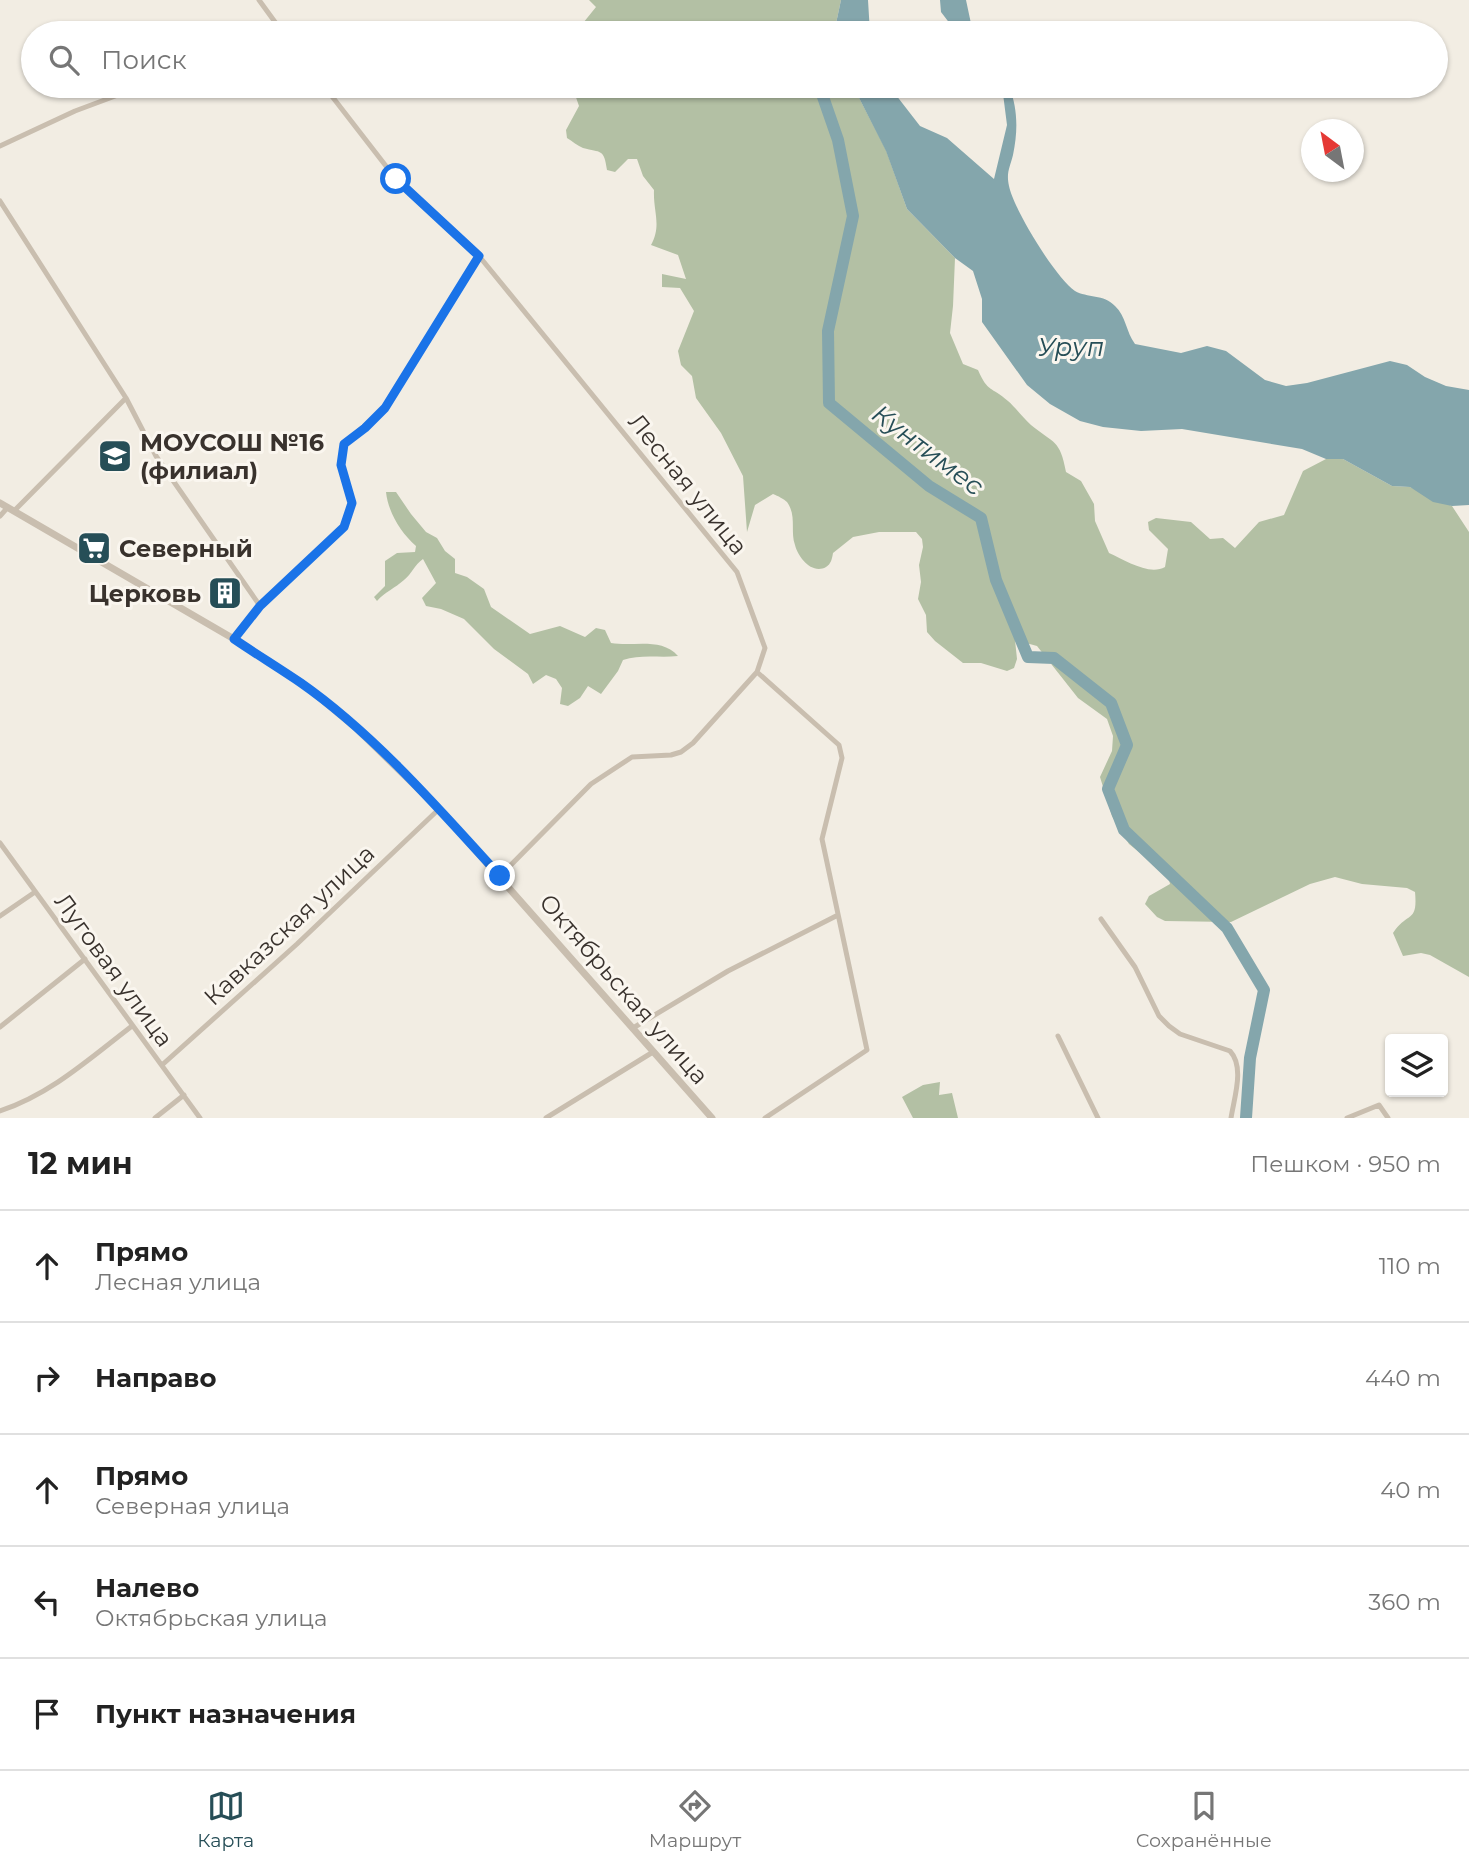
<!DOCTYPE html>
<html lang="ru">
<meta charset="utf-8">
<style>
:root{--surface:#fff;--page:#f2f2f2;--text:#222;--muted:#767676;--line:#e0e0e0;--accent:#264e57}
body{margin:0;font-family:Montserrat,sans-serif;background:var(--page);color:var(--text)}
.controls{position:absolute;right:21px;bottom:21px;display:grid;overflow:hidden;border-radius:7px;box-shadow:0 2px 5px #0004}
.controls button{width:63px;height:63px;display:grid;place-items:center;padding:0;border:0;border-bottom:2px solid var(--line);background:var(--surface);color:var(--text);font:35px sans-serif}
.compass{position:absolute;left:1301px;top:119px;width:63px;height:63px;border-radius:50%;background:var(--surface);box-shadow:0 2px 5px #0004;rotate:328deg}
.stop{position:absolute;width:21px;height:21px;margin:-16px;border:5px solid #1a73e8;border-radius:50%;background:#fff}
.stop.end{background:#1a73e8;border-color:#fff;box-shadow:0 2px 7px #0008}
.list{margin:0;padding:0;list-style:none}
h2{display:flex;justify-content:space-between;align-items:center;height:91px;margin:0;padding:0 28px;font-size:30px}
h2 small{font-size:23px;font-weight:400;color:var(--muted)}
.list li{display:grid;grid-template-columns:46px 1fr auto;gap:21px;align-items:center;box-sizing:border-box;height:112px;padding:0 28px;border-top:2px solid var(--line)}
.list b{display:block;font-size:26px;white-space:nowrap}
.list p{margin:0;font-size:23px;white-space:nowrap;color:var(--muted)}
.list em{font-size:23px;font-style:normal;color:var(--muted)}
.icon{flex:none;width:38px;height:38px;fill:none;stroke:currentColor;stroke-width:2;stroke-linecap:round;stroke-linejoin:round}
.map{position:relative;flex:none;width:1469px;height:1118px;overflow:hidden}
.search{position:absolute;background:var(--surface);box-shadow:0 2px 5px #0004;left:21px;right:21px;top:21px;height:77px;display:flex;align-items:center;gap:18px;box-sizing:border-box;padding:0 24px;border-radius:38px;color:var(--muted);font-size:26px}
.sheet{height:651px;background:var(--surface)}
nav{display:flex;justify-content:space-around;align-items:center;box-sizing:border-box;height:98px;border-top:2px solid var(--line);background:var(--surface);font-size:19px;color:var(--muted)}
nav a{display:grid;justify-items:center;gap:4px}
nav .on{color:var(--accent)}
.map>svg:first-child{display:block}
.green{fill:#b3c0a4}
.water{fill:#84a6ac}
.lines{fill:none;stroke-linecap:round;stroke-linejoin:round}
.river{stroke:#84a6ac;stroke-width:12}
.minor{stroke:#c9beaf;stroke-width:5}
.tertiary{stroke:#c9beaf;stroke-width:7}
.route{stroke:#1a73e8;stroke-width:9}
.labels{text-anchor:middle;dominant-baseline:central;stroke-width:6;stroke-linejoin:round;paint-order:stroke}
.poi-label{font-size:24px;font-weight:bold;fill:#39322d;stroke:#faf6ef;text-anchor:start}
.street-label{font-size:24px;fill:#39322d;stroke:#faf6ef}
.water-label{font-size:26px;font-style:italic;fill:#264e57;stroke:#faf6ef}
</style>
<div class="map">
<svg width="1469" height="1118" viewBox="0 0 1469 1118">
<rect width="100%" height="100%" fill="#f2ede3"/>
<path class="green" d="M589 0H841L834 33H575L596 7Z
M572 86H853L886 150 907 209 955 258 953 306 950 333 963 364 978 370C988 393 991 386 1008 401 1016 408 1023 418 1031 425 1054 444 1060 439 1066 472L1081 481 1094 504 1095 521 1109 553C1125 560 1149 576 1165 567L1168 549 1149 530 1148 522 1156 518 1191 522 1210 539 1223 538 1235 548 1259 522 1284 515 1303 471 1326 459H1343L1392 486 1410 487 1452 506 1469 532V977L1430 955 1421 953 1403 956 1393 933C1407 911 1418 924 1415 892L1407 888 1362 884 1335 877 1310 884 1231 922 1165 921 1157 917 1145 904 1149 896 1170 884 1168 875 1129 844 1112 816 1100 777 1112 751 1113 736 1107 719 1078 698 1037 646 1015 640 1017 659 1014 668 1007 671 981 663H963L935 641 927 632 926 615 918 599 921 582 919 565 923 547 922 539 916 532H879L853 537 833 553C832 559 831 564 826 567 812 575 798 557 795 545 790 531 797 516 787 502 784 499 778 496 773 494L755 505 747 532 743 476 721 433 696 398 692 376 681 365 678 351 694 311 680 288 662 287V274L686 279 678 255 651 245C662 225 653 212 654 190L643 176 637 159H628L615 172 607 170C604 148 601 153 583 148 578 146 572 141 567 138L566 130 579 106Z
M386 492H396L411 514 426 532 437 538 445 551 455 559V573L467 577 484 589 491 607 530 634 560 626 585 637 596 628 605 630 611 643C634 647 661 637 678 656 659 658 640 654 623 660L618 671 601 694 588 686 580 698 568 706 560 704 562 688 556 679 546 675 533 684 528 674 494 649 464 619 441 609 426 606 422 598 436 583 423 559C414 565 412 574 404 580 395 588 385 592 377 601L374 597 385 586V561L397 553 415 552 416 546C401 533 388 512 386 492Z
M940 1082 939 1095 952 1093 958 1118H913L902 1097 923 1085Z"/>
<path class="water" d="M841 0H868L870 33H834Z
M940 0H966L973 33H957L941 12Z
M853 86H889L920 126 947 138 994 179 1007 125 1002 86H1009C1018 109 1018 131 1013 155 1010 167 1006 173 1009 186 1014 210 1055 277 1075 291 1087 298 1104 294 1115 306 1126 316 1126 332 1135 344L1181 353 1207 346 1226 351 1265 380 1286 386 1307 383 1390 361 1407 365 1425 377 1446 386 1469 390V505L1452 506 1433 502 1410 487 1392 486 1343 459H1326L1302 449 1182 429 1141 431 1103 427 1080 421 1050 404 1027 385 982 322V299L973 271 955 258 907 209 886 151Z"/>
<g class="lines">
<path class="river" d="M821 86 822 94 838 140 853 216 828 331 829 403 929 486 981 518 996 580 1028 657 1054 658 1111 703 1127 745 1108 789 1124 830 1227 928 1264 990 1250 1058 1246 1118"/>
<path class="minor" d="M259 0 283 33
M255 33 274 22
M324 86 396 179 479 256 737 572 765 648 757 672 839 745 842 758 822 839 867 1050 765 1118
M0 146 75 111 142 86
M0 201 126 398 156 456 260 606 234 639
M14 511 126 398
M0 516 8 507
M260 606 344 527 352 503 341 465 344 444 385 408 479 256
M0 843 200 1118
M500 876 591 784 632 757 671 755 681 752 693 743 757 672
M0 916 35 892
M1101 919 1135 967 1159 1016 1169 1026 1180 1034 1230 1051C1245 1067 1234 1098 1231 1118
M0 1027 85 959
M633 1028 728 971 838 915
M1058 1036 1098 1118
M162 1065 297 944 439 809
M0 1111C51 1094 89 1059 132 1026
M155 1118 184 1095
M546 1118 653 1052
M1347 1118 1379 1105 1388 1118"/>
<path class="tertiary" d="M0 503 234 639 302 683 355 727 439 809 712 1118"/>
</g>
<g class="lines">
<path class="route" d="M396 179 479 256 385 408 365 428 344 444 341 465 352 503 344 527 260 606 234 639C256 654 279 668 301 683 374 734 440 810 500 876"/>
</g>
<defs>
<g id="school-square" transform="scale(1.75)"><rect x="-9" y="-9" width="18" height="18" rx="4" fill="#264e57" stroke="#faf6ef"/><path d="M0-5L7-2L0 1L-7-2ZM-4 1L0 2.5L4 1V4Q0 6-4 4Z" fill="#fff"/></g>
<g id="supermarket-square" transform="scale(1.75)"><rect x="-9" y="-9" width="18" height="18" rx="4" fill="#264e57" stroke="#faf6ef"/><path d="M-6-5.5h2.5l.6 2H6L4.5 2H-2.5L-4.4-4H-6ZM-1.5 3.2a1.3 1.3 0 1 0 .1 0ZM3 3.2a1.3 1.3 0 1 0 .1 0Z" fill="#fff"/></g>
<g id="building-square" transform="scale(1.75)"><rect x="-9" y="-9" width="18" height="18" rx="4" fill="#264e57" stroke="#faf6ef"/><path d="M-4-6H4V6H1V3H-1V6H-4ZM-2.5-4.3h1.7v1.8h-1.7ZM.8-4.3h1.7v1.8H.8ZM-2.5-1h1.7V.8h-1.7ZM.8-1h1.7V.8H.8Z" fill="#fff"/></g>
</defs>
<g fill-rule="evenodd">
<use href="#school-square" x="115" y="456"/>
<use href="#supermarket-square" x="94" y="548"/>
<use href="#building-square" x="225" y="593"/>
</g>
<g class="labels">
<g class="poi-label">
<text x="140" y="442">МОУСОШ №16<tspan x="140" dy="28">(филиал)</tspan></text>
<text x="119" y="548">Северный</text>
<text x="201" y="593" text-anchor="end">Церковь</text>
</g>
<g class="street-label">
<text transform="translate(688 484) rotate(51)">Лесная улица</text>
<text transform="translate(289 925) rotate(-43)">Кавказская улица</text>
<text transform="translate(114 970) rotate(54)">Луговая улица</text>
<text transform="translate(624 989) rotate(49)">Октябрьская улица</text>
</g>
<g class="water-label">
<text x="1071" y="347">Уруп</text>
<text transform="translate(928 450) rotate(37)">Кунтимес</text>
</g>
</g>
</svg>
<div class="controls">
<button><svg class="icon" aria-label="layers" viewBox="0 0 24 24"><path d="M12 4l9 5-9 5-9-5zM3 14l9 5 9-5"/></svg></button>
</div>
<svg class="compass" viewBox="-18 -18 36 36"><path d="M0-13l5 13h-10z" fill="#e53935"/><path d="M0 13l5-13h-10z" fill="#767676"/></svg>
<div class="stop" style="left:396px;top:179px"></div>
<div class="stop end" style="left:500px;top:876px"></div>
<div class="search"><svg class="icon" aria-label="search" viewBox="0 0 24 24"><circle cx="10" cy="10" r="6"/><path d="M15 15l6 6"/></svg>Поиск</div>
</div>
<section class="sheet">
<h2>12 мин<small>Пешком · 950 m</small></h2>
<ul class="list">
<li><svg class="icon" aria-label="ahead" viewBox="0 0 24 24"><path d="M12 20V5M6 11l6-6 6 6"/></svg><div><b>Прямо</b><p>Лесная улица</p></div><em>110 m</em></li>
<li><svg class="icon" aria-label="right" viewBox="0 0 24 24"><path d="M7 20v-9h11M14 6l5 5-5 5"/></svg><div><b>Направо</b></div><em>440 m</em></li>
<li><svg class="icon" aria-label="ahead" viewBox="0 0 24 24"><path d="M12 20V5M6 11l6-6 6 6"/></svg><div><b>Прямо</b><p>Северная улица</p></div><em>40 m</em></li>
<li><svg class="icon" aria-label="left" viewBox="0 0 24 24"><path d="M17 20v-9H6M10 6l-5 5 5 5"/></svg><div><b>Налево</b><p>Октябрьская улица</p></div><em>360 m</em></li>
<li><svg class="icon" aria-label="arrive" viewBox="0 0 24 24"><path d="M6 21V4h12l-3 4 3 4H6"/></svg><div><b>Пункт назначения</b></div></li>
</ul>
</section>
<nav>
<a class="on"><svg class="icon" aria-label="map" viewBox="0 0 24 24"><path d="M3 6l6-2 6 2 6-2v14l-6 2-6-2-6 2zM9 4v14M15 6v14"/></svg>Карта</a>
<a><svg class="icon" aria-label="directions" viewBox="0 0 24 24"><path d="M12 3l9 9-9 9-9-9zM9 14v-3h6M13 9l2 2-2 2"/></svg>Маршрут</a>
<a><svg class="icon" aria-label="saved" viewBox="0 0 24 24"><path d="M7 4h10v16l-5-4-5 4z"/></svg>Сохранённые</a>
</nav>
